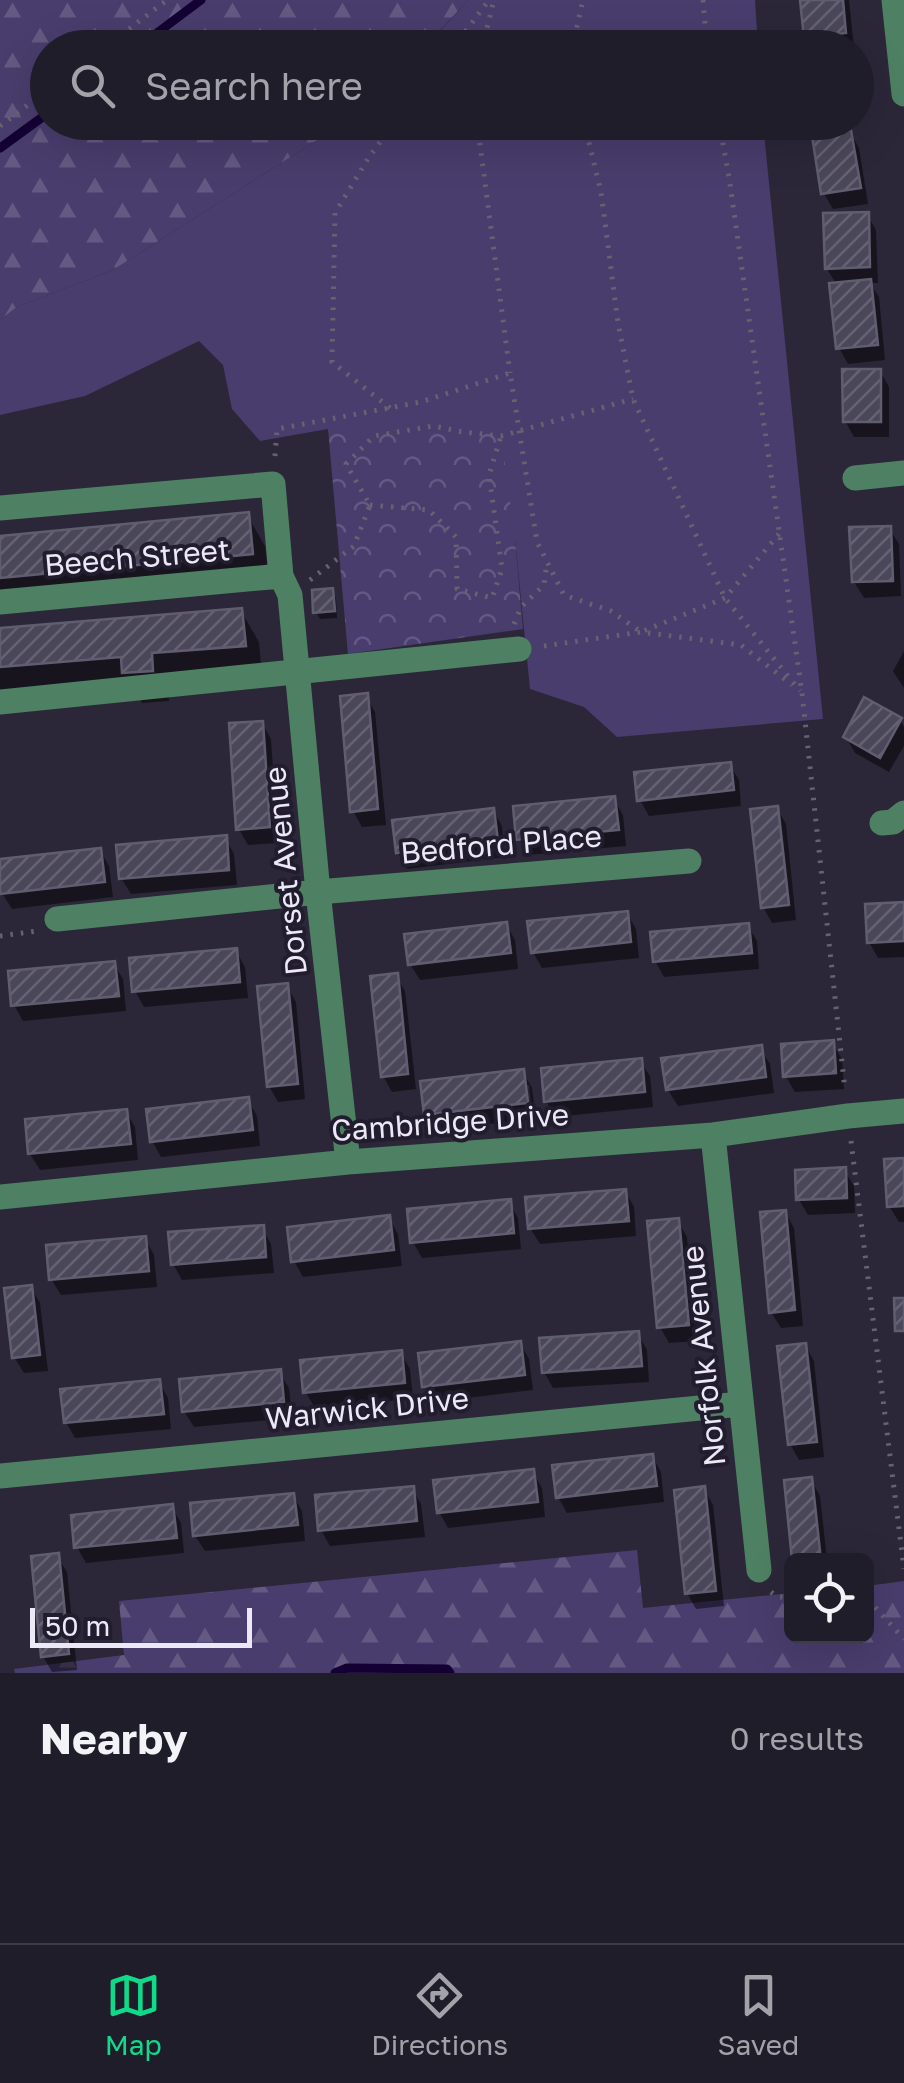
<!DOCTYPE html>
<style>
:root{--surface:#201d2b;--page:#2d2a37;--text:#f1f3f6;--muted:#a2a2a9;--line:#3d3b47;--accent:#12d98a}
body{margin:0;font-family:"Golos Text",sans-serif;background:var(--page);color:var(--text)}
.controls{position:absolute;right:30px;bottom:30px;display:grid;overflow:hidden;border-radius:15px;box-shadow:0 10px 40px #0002}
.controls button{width:90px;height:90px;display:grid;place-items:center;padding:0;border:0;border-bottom:2px solid var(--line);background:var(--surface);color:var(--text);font:50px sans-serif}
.scale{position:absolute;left:30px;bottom:25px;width:222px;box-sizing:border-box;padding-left:10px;border:5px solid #ebe9f5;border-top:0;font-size:28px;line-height:35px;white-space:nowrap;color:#ebe9f5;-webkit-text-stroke:8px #211d2e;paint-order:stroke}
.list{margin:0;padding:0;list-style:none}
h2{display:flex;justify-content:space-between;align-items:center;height:130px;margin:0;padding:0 40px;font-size:42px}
h2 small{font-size:32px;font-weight:400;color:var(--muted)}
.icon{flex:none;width:55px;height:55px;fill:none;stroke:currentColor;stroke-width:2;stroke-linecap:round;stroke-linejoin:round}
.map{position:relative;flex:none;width:904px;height:1673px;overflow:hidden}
.search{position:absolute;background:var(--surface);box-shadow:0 10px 40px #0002;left:30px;right:30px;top:30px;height:110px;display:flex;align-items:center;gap:25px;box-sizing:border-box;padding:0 35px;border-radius:55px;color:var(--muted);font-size:38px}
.sheet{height:270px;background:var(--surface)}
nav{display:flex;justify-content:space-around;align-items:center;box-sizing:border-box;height:140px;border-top:2px solid var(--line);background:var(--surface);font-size:28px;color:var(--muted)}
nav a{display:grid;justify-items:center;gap:5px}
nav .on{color:var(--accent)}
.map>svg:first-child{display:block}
.grass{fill:#493d6d}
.forest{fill:url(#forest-firs)}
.park{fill:url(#park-crowns)}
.shadow{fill:#0007;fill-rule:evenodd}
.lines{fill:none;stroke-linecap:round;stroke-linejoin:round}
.stream{stroke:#140033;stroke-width:9}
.building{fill:url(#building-hatch);stroke:#615d71;stroke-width:2.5}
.path{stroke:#666272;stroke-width:5;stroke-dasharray:2.5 8;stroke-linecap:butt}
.minor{stroke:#4e8063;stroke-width:25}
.labels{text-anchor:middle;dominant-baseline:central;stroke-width:8;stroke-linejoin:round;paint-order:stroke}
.street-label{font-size:30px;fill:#ebe9f5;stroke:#211d2e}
</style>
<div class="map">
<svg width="904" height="1673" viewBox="0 0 904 1673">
<defs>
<pattern id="forest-firs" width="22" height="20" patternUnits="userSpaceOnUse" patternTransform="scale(2.5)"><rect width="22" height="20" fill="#493d6d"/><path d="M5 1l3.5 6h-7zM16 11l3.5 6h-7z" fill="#635982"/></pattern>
<pattern id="park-crowns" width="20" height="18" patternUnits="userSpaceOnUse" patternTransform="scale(2.5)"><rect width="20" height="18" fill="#493d6d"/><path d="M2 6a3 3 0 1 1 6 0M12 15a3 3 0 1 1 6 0" fill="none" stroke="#635982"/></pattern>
<pattern id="building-hatch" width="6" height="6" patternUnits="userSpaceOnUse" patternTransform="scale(2.5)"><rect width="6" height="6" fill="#4b475a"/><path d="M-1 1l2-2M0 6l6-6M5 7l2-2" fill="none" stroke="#656272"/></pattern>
</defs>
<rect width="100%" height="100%" fill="#2b2739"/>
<path class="grass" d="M468 0H755L758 47 425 48Z
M344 123H763L823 719 617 737 584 707 530 689 515 539 328 429 260 441 232 409 223 365 199 341 85 396 0 415V320L17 307 113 270Z"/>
<path class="forest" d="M0 0H468L425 47 48 48V122L344 123 113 270 17 307 0 320Z
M637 1550 643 1608 791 1593 792 1636H866L867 1586 904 1581V1673H15L14 1669 124 1655 119 1601Z"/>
<path class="park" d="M444 418 501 436 515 539 523 629 348 654 328 429Z"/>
<path class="shadow" d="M802 0H849L854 48H812L806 37Z
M856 110 858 125 824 129 821 122H856Z
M850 132 859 148 868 204 833 209 824 194 815 138Z
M867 214 876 230 878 283H870L879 297 885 360 848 364 839 348 837 285 827 269Z
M880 371 889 387V437H854L845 421Z
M247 515 265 546 269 584 0 610V539Z
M889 528 899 544 901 596 864 598 854 582Z
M332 591 336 598 337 618 320 619 316 612Z
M241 611 259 642 262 676 168 683 169 701 142 703 134 688 0 699V630Z
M904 651V688L893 671Z
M366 696 375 712 386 825 362 827 353 811Z
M900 720 904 727V746L889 772 855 753 846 737Z
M262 723 271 739 278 843 248 845 239 829Z
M729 764 739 780 741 806 649 816 640 800Z
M614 799 623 815 626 846 528 855 519 839Z
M777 808 786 824 796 920 772 923 763 907Z
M493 810 502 826 505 857 407 869 398 853Z
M225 838 234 854 237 885 131 894 121 878Z
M100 850 109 866 113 897 12 909 2 893 0 862Z
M904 904V957L878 958 869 942Z
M627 913 636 929 639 958 542 968 533 952Z
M506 924 515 940 518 969 420 980 410 964Z
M748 926 757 941 759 969 664 977 655 961Z
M236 951 245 967 248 998 144 1007 135 991Z
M114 964 123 979 126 1011 23 1021 14 1005Z
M396 976 405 991 416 1089 392 1092 383 1076Z
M287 986 296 1002 305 1099 278 1102 269 1086Z
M832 1043 842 1059 844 1089 795 1092 786 1077Z
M760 1048 770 1064 774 1093 678 1106 668 1090Z
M640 1061 650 1076 653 1107 555 1117 546 1101Z
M523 1072 532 1088 536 1119 435 1130 426 1114ZM523 1085H529L532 1115 527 1116Z
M248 1100 257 1116 260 1146 161 1157 152 1141Z
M126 1111 135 1127 138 1160 40 1170 30 1154Z
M904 1160V1222H899L889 1206Z
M844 1170 854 1186 855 1213 808 1215 799 1200Z
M625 1191 634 1207 636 1236 540 1244 530 1228Z
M509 1202 518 1218 521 1249 422 1258 413 1242Z
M785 1212 794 1228 803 1326 781 1328 771 1312Z
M389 1218 398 1234 402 1266 303 1277 294 1261Z
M678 1221 687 1237 697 1341 669 1343 660 1327Z
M262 1228 271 1244 274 1273 182 1280 173 1264Z
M145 1239 154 1255 157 1287 61 1295 51 1279Z
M31 1287 40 1303 48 1371 24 1373 14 1357Z
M638 1334 647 1350 649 1382 553 1388 544 1372Z
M520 1343 529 1359 533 1390 434 1402 425 1386Z
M805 1345 814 1361 824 1457 799 1460 790 1444Z
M401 1353 410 1369 413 1399 315 1408 306 1393Z
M279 1372 289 1388 292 1418 194 1427 184 1411Z
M159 1382 168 1398 171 1429 75 1438 66 1422Z
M652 1456 661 1472 664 1502 567 1513 558 1497Z
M533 1472 542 1488 545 1517 448 1528 439 1512Z
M811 1480 820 1496 827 1560H795L787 1482Z
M412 1488 421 1504 425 1537 330 1546 321 1530Z
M704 1489 713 1505 724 1606 696 1609 687 1593Z
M293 1495 302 1511 305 1541 205 1551 195 1536Z
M172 1507 181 1523 184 1553 86 1563 77 1547Z
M57 1556 67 1572 77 1670 52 1672 43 1656Z"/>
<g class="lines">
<path class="stream" d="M137 48 201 0
M0 148 48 113
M335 1673 347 1668 447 1669 450 1673"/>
</g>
<path class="building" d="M800 0H843L846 33 804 38Z
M851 130 861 188 821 194 812 136Z
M869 212 870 267 825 269 823 213Z
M871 279 878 345 836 349 829 283Z
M842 369H881V422H843Z
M249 512 253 554 0 578V536Z
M891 526 893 581 852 582 849 527Z
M333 588 335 611 313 613 312 590Z
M242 608 246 646 152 653 153 671 122 673 121 657 0 667V628Z
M368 693 378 809 350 812 340 696Z
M864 697 902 718 880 758 843 737Z
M263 721 270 827 236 830 229 723Z
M731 762 734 790 637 801 634 772Z
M615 796 619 830 516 840 513 806Z
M778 806 789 905 761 908 750 809Z
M494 808 498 841 396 853 392 820Z
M227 835 229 870 119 879 116 845Z
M101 848 105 882 0 894V859Z
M904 902V941L867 943 865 904Z
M628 911 631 942 531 953 527 921Z
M507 922 511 953 408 965 404 934Z
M749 923 752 953 653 962 650 932Z
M237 948 240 982 132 992 129 958Z
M115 961 119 996 11 1006 8 971Z
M398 973 408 1074 381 1077 370 976Z
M288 983 298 1084 267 1087 257 986Z
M834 1040 836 1073 783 1077 781 1044Z
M762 1045 766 1077 666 1090 661 1058Z
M642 1058 645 1092 544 1102 541 1068Z
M524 1069 528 1103 424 1115 420 1081Z
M249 1097 253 1130 150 1142 146 1109Z
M127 1109 131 1144 28 1154 25 1119Z
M904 1158V1206L887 1207 884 1159Z
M846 1167 847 1198 796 1200 795 1170Z
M626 1189 629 1221 528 1229 525 1197Z
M511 1199 514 1233 410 1243 407 1209Z
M786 1210 795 1310 769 1313 760 1212Z
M390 1215 394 1250 291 1262 287 1227Z
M679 1218 689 1325 657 1328 647 1221Z
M264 1225 266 1257 171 1265 168 1232Z
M146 1236 149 1271 49 1280 46 1245Z
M32 1285 40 1355 12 1358 4 1288Z
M894 1298H904V1331H895Z
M639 1331 642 1366 542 1373 539 1338Z
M521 1341 525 1375 422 1387 418 1353Z
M806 1343 817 1442 788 1445 777 1346Z
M402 1350 405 1383 303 1393 300 1360Z
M281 1369 284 1402 182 1412 179 1379Z
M160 1379 164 1414 64 1423 60 1389Z
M653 1454 657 1486 556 1498 552 1465Z
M534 1469 538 1502 437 1513 433 1480Z
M812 1477 821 1560H792L784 1480Z
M414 1486 417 1521 318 1531 315 1495Z
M705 1486 716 1591 685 1594 674 1490Z
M294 1493 298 1525 193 1536 190 1503Z
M173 1504 177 1538 74 1548 71 1515Z
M59 1553 69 1654 41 1657 31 1556Z"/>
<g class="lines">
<path class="path" d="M703 0 707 48
M104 48 167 0
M453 48 489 0
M482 48 494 0
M572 48 583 0
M477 122 510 373
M584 122 601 192 618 323 633 399 725 598 800 691
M719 122 729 177 802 693 845 1090
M0 126 48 90
M390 408 332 362 335 213 369 157 395 122
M275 456 277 429 421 402 510 373 537 542 564 595 611 611 641 632 725 598 779 534
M370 505 429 510 456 537 457 589 492 598 502 569 489 475 501 436
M310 580 354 546 370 505 346 464 374 436 433 426 463 432 501 436 633 399
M514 624 521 607 544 585 547 562
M544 646 641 632 741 645 792 685
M0 936 37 931
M851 1141 904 1569
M771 1592 776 1596 792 1599
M866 1603 873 1605 904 1639"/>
<path class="minor" d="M894 0 904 94
M855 478 904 473
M0 508 273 484 281 576 290 595 318 892 348 1162
M0 602 281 576
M0 702 519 649
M882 823 893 822 904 813
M57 919 318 892 689 861
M713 1135 759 1570
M0 1197 348 1162 713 1135 848 1116 904 1111
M0 1476 741 1404"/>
</g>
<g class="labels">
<g class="street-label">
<text transform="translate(137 557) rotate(-5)">Beech Street</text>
<text transform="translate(501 844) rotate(-5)">Bedford Place</text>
<text transform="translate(285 871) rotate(-96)">Dorset Avenue</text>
<text transform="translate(450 1122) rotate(-4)">Cambridge Drive</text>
<text transform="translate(703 1356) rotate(-96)">Norfolk Avenue</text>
<text transform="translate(367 1408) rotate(-6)">Warwick Drive</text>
</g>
</g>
</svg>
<div class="controls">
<button><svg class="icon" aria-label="locate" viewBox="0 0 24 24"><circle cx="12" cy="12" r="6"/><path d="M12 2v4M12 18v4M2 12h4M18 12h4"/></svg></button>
</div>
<div class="scale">50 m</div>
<div class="search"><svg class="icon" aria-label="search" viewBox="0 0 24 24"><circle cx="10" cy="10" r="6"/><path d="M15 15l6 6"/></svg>Search here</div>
</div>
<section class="sheet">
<h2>Nearby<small>0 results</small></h2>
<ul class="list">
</ul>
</section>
<nav>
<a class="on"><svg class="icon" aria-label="map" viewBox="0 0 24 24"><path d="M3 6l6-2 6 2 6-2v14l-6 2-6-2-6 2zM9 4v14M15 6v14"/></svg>Map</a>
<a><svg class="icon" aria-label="directions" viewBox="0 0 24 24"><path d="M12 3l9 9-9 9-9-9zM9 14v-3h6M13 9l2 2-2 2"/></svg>Directions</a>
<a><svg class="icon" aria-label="saved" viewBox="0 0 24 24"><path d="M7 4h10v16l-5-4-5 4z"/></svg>Saved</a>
</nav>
